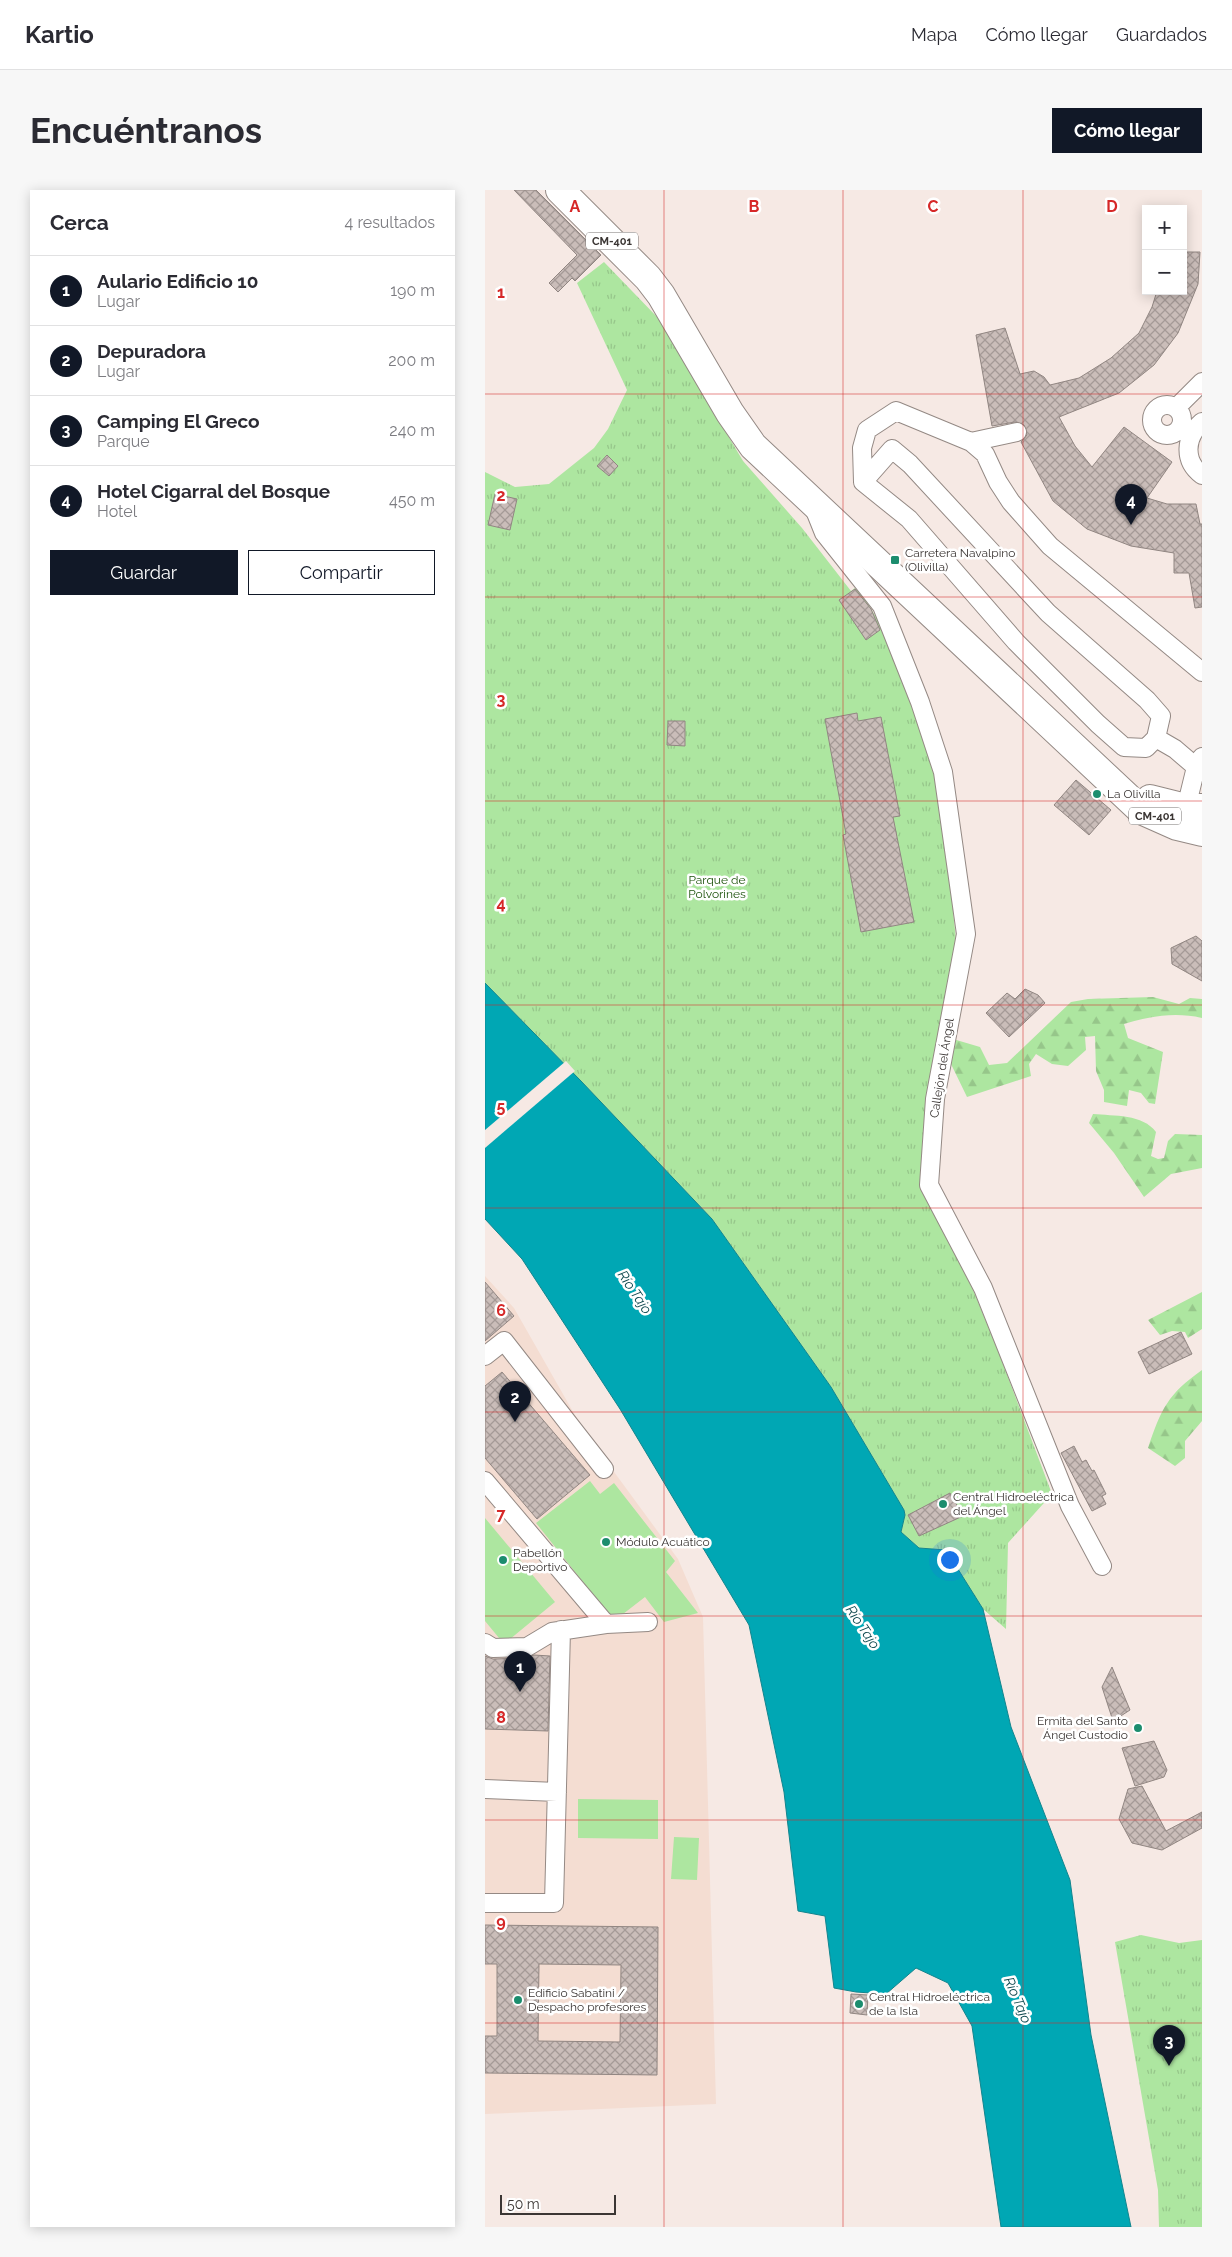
<!DOCTYPE html>
<html lang="es">
<meta charset="utf-8">
<style>
:root{--surface:#fff;--page:#f7f7f7;--text:#2b2b33;--muted:#7c7c81;--line:#e1e1e2;--accent:#111827}
body{margin:0;font-family:Raleway,sans-serif;background:var(--page);color:var(--text)}
.controls{position:absolute;right:15px;top:15px;display:grid;overflow:hidden;border-radius:0px;box-shadow:0 2px 12px #0003}
.controls button{width:45px;height:45px;display:grid;place-items:center;padding:0;border:0;border-bottom:1px solid var(--line);background:var(--surface);color:var(--text);font:25px sans-serif}
.scale{position:absolute;left:15px;bottom:12px;width:116px;box-sizing:border-box;padding-left:5px;border:2px solid #3b3634;border-top:0;font-size:14px;line-height:18px;white-space:nowrap;color:#3b3634;-webkit-text-stroke:4px #fff;paint-order:stroke}
.you{position:absolute;left:464px;top:1369px;width:18px;height:18px;margin:-12px;border:4px solid #fff;border-radius:50%;background:#1a73e8;box-shadow:0 0 0 8px #1a73e833}
.badge{display:grid;place-items:center;width:32px;height:32px;border-radius:50%;background:var(--accent);color:#fff;font-size:16px;font-weight:700}
.pin{position:absolute;translate:-50% -41px;filter:drop-shadow(0 1px 2px #0008)}
.pin::after{content:'';position:absolute;top:26px;width:18px;height:15px;background:inherit;clip-path:polygon(0 0,100% 0,50% 100%)}
.list{margin:0;padding:0;list-style:none}
h2{display:flex;justify-content:space-between;align-items:center;height:65px;margin:0;padding:0 20px;font-size:21px}
h2 small{font-size:16px;font-weight:400;color:var(--muted)}
.list li{display:grid;grid-template-columns:32px 1fr auto;gap:15px;align-items:center;box-sizing:border-box;height:70px;padding:0 20px;border-top:1px solid var(--line)}
.list b{display:block;font-size:19px;white-space:nowrap}
.list p{margin:0;font-size:16px;white-space:nowrap;color:var(--muted)}
.list em{font-size:16px;font-style:normal;color:var(--muted)}
.actions{display:flex;gap:10px;padding:15px 20px}
.actions a{flex:1;padding:11px 0;border:1px solid var(--accent);border-radius:0px;text-align:center;font-size:18px;color:var(--accent)}
.actions .main{background:var(--accent);color:#fff}
.map{position:relative;flex:none;width:717px;height:2037px;overflow:hidden;border-radius:0px}
header{display:flex;align-items:center;gap:30px;box-sizing:border-box;height:70px;padding:0 25px;background:var(--surface);border-bottom:1px solid var(--line)}
header strong{font-size:24px}
nav{display:flex;gap:28px;margin-inline-start:auto;font-size:18px}
.intro{display:flex;align-items:center;justify-content:space-between;box-sizing:border-box;height:120px;padding:0 30px}
h1{margin:0;font-size:35px}
.button{padding:12px 22px;border-radius:0px;background:var(--accent);color:#fff;font-size:18px;font-weight:700}
main{display:flex;gap:30px;padding:0 30px}
aside{flex:1;background:var(--surface);border-radius:0px;box-shadow:0 2px 12px #0003}
.map>svg:first-child{display:block}
.education{fill:#f4ddd2}
.grass{fill:#ade6a0}
.forest{fill:url(#forest-firs)}
.park{fill:url(#park-tufts)}
.water{fill:#00a7b4;stroke:#12858e}
.pier{fill:#f6e9e4}
.building{fill:url(#building-cross-hatch);stroke:#918682;fill-rule:evenodd}
.lines{fill:none;stroke-linecap:round;stroke-linejoin:round}
.street-casing{stroke:#948984;stroke-width:20}
.primary-casing{stroke:#948984;stroke-width:30}
.street{stroke:#fff;stroke-width:18}
.primary{stroke:#fff;stroke-width:28}
.grid{fill:none;stroke:#d62828;stroke-width:1;stroke-opacity:0.55}
.poi-dot{fill:#1c8d6e;stroke:#fff;stroke-width:2}
.labels{text-anchor:middle;dominant-baseline:central;stroke-width:5;stroke-linejoin:round;paint-order:stroke}
.shield{fill:#fff;stroke:#767271;stroke-width:1}
.shield-label{font-size:11px;font-weight:bold;fill:#3b3634}
.poi-label{font-size:12px;fill:#3b3634;stroke:#fff;text-anchor:start}
.park-label{font-size:12px;fill:#1d530c;stroke:#fff}
.street-label{font-size:12px;fill:#3b3634;stroke:#fff}
.water-label{font-size:14px;font-style:italic;fill:#0f494f;stroke:#fff}
.grid-label{font-size:16px;text-anchor:middle;font-weight:bold;fill:#d62828;stroke:#fff;stroke-width:5;stroke-linejoin:round;paint-order:stroke}
</style>
<header>
<strong>Kartio</strong>
<nav><a>Mapa</a><a>Cómo llegar</a><a>Guardados</a></nav>
</header>
<div class="intro"><h1>Encuéntranos</h1><a class="button">Cómo llegar</a></div>
<main>
<aside>
<h2>Cerca<small>4 resultados</small></h2>
<ul class="list">
<li><span class="badge">1</span><div><b>Aulario Edificio 10</b><p>Lugar</p></div><em>190 m</em></li>
<li><span class="badge">2</span><div><b>Depuradora</b><p>Lugar</p></div><em>200 m</em></li>
<li><span class="badge">3</span><div><b>Camping El Greco</b><p>Parque</p></div><em>240 m</em></li>
<li><span class="badge">4</span><div><b>Hotel Cigarral del Bosque</b><p>Hotel</p></div><em>450 m</em></li>
</ul>
<div class="actions"><a class="main">Guardar</a><a>Compartir</a></div>
</aside>
<div class="map">
<svg width="717" height="2037" viewBox="0 0 717 2037">
<defs>
<pattern id="forest-firs" width="22" height="20" patternUnits="userSpaceOnUse" patternTransform="scale(1.25)"><rect width="22" height="20" fill="#ade6a0"/><path d="M5 1l3.5 6h-7zM16 11l3.5 6h-7z" fill="#96c68a"/></pattern>
<pattern id="park-tufts" width="24" height="20" patternUnits="userSpaceOnUse" patternTransform="scale(1.25)"><rect width="24" height="20" fill="#ade6a0"/><path d="M3 7l-1-3M5 7V3M7 7l1-3M15 17l-1-3M17 17v-4M19 17l1-3" fill="none" stroke="#96c68a"/></pattern>
<pattern id="building-cross-hatch" width="8" height="8" patternUnits="userSpaceOnUse" patternTransform="scale(1.25)"><rect width="8" height="8" fill="#cabdb9"/><path d="M0 0l8 8M0 8l8-8" fill="none" stroke="#a59a97"/></pattern>
</defs>
<rect width="100%" height="100%" fill="#f6e9e4"/>
<path class="education" d="M0 1086 29 1118 99 1241 193 1369 218 1427 231 1914 0 1924Z"/>
<path class="grass" d="M105 1291 115 1304 129 1293 190 1371 181 1382 213 1423 179 1432 160 1407 129 1431 51 1333Z
M0 1328 70 1412 19 1454 0 1431Z
M93 1609 173 1610V1649L93 1648Z
M189 1647 214 1648 212 1690 186 1689Z"/>
<path class="forest" d="M668 807 694 814 705 808 717 809V828C690 822 666 826 639 834L643 848 678 862 670 914 664 913 656 903 644 900 642 916 619 912V900L611 881 610 846 600 847 601 860 583 876 567 874 551 864 544 874 546 886 482 907 466 874 468 849 495 857 504 875 522 873 586 812 603 809Z
M608 924C629 926 658 924 671 942L666 966 673 969 679 968 683 951 690 944 717 945V978L686 984 659 1007 629 963 604 933Z
M717 1102V1139L703 1148 700 1142 687 1141 675 1145 663 1130Z
M717 1180V1231L700 1251V1268L690 1276 663 1258C676 1219 683 1204 717 1180Z"/>
<path class="park" d="M119 72 174 129 258 271 317 338 366 401 370 398 380 409 394 432 454 588 472 759 438 998 487 1097 515 1166 567 1304 523 1353 521 1439 498 1419 461 1360 434 1358 416 1342 420 1325 419 1320 346 1197 227 1029 96 891 0 793V282L30 297 64 294 109 258 123 239 142 200 92 93Z
M656 1745 694 1753 717 1750V2037H674L673 2000 630 1752Z"/>
<path class="water" d="M0 793 96 891 227 1029 346 1197 419 1320 420 1325 416 1342 434 1358 461 1360 498 1419 526 1537 585 1690 606 1845 646 2037H516L487 1836 463 1793 431 1778 401 1804 371 1802 349 1798 340 1726 313 1721 299 1602 264 1435 135 1219 37 1069 0 1029Z"/>
<path class="pier" d="M81 871 90 881 0 958V940Z"/>
<path class="building" d="M29 0H51L116 65 90 91 87 88 73 102 64 93 92 65Z
M698 62H715L713 94 693 143 669 175 634 203 574 227 590 256 607 277 639 237 687 272 662 308 682 314H711L715 334H717V417L710 418 704 383H689V363L646 356 602 339 568 311 536 252 542 245 539 235 530 232 507 236 491 145 520 138 535 184 549 181 559 187 565 195 594 188 626 168 654 143 667 117 672 101H698Z
M122 265 133 276 124 286 112 276Z
M10 304 32 309 25 340 3 335Z
M370 399 386 419 395 440 381 450 354 410Z
M372 523 373 531 396 527 415 626 408 627 429 732 376 742 358 645 361 644 340 529Z
M183 531H200V556L182 555Z
M591 590 626 620 604 645 569 615Z
M711 746 717 751V791L687 774 686 758Z
M540 799 553 805 560 813 524 847 501 823 522 803 530 809Z
M0 1092 29 1126 0 1151Z
M696 1142 707 1164 664 1184 653 1162Z
M17 1182 105 1285 52 1329 0 1268V1196Z
M589 1256 597 1272 601 1270 607 1281 609 1280 621 1304 617 1306 621 1314 607 1321 576 1263Z
M465 1303 478 1326 434 1346 423 1325Z
M49 1465 65 1466 63 1541 0 1539V1466L8 1469 42 1468Z
M627 1477 645 1520 628 1531 617 1497Z
M669 1551 682 1580 679 1587 650 1596 637 1558Z
M657 1596 681 1641 717 1622V1638L677 1660 647 1653 634 1629 643 1599Z
M0 1735 173 1737 172 1885 0 1883V1846H12V1774H0ZM54 1774 136 1775 135 1852 53 1851Z
M366 1804 383 1805 382 1825 365 1823Z"/>
<g class="lines">
<g class="street-casing">
<path id="street" d="M667 230a15 15 0 1 1 30 0a15 15 0 1 1-30 0Z
M691 218 717 192
M717 232C700 247 698 271 717 285
M486 252 532 242
M378 292 407 259 425 274 563 423 662 510 676 526 671 548
M329 318 339 343 397 416 435 512 458 582 481 744 450 909 444 995 498 1098 585 1316 617 1376
M711 577 690 559 671 548 661 558 639 557 613 534 531 452 424 329 378 292 377 258 382 240 411 221 486 252 500 264 513 292 526 312 565 356 717 482
M701 618 711 577 717 567
M0 1166 19 1151 119 1279
M0 1291 121 1434
M0 1453 8 1458 42 1457 67 1442 121 1434 163 1432
M0 1599 72 1602
M0 1713H69L76 1440"/>
</g>
<g class="primary-casing">
<path id="primary" d="M75 0 163 88 176 105 245 223 268 256 656 620 692 636 717 642
M665 609 701 618H717"/>
</g>
<use href="#street" class="street"/>
<use href="#primary" class="primary"/>
</g>
<path class="grid" d="M179 0V2037M358 0V2037M538 0V2037M0 204H717M0 407H717M0 611H717M0 815H717M0 1018H717M0 1222H717M0 1426H717M0 1630H717M0 1833H717"/>
<g class="poi-dot">
<rect x="405" y="365" width="10" height="10" rx="2.5"/>
<circle cx="612" cy="604" r="5"/>
<circle cx="458" cy="1314" r="5"/>
<circle cx="121" cy="1352" r="5"/>
<circle cx="18" cy="1370" r="5"/>
<circle cx="653" cy="1538" r="5"/>
<circle cx="33" cy="1810" r="5"/>
<circle cx="374" cy="1814" r="5"/>
</g>
<g class="labels">
<g class="shield">
<rect x="101" y="42.5" width="52" height="17" rx="4"/>
<rect x="644" y="617.5" width="52" height="17" rx="4"/>
</g>
<g class="shield-label">
<text x="127" y="51">CM-401</text>
<text x="670" y="626">CM-401</text>
</g>
<g class="poi-label">
<text x="420" y="363">Carretera Navalpino<tspan x="420" dy="14">(Olivilla)</tspan></text>
<text x="622" y="604">La Olivilla</text>
<text x="468" y="1307">Central Hidroeléctrica<tspan x="468" dy="14">del Ángel</tspan></text>
<text x="131" y="1352">Módulo Acuático</text>
<text x="28" y="1363">Pabellón<tspan x="28" dy="14">Deportivo</tspan></text>
<text x="643" y="1531" text-anchor="end">Ermita del Santo<tspan x="643" dy="14">Ángel Custodio</tspan></text>
<text x="43" y="1803">Edificio Sabatini /<tspan x="43" dy="14">Despacho profesores</tspan></text>
<text x="384" y="1807">Central Hidroeléctrica<tspan x="384" dy="14">de la Isla</tspan></text>
</g>
<g class="park-label">
<text x="232" y="690">Parque de<tspan x="232" dy="14">Polvorines</tspan></text>
</g>
<g class="street-label">
<text transform="translate(457 878) rotate(-81)">Callejón del Ángel</text>
</g>
<g class="water-label">
<text transform="translate(150 1102) rotate(56)">Río Tajo</text>
<text transform="translate(378 1437) rotate(56)">Río Tajo</text>
<text transform="translate(533 1810) rotate(67)">Río Tajo</text>
</g>
</g>
<g class="grid-label">
<text x="90" y="22">A</text>
<text x="269" y="22">B</text>
<text x="448" y="22">C</text>
<text x="627" y="22">D</text>
<text x="16" y="108">1</text>
<text x="16" y="311">2</text>
<text x="16" y="515">3</text>
<text x="16" y="719">4</text>
<text x="16" y="922">5</text>
<text x="16" y="1126">6</text>
<text x="16" y="1330">7</text>
<text x="16" y="1533">8</text>
<text x="16" y="1737">9</text>
</g>
</svg>
<div class="controls">
<button>+</button>
<button>−</button>
</div>
<div class="scale">50 m</div>
<div class="you"></div>
<div class="pin badge" style="left:35px;top:1502px">1</div>
<div class="pin badge" style="left:30px;top:1232px">2</div>
<div class="pin badge" style="left:684px;top:1876px">3</div>
<div class="pin badge" style="left:646px;top:335px">4</div>
</div>
</main>
